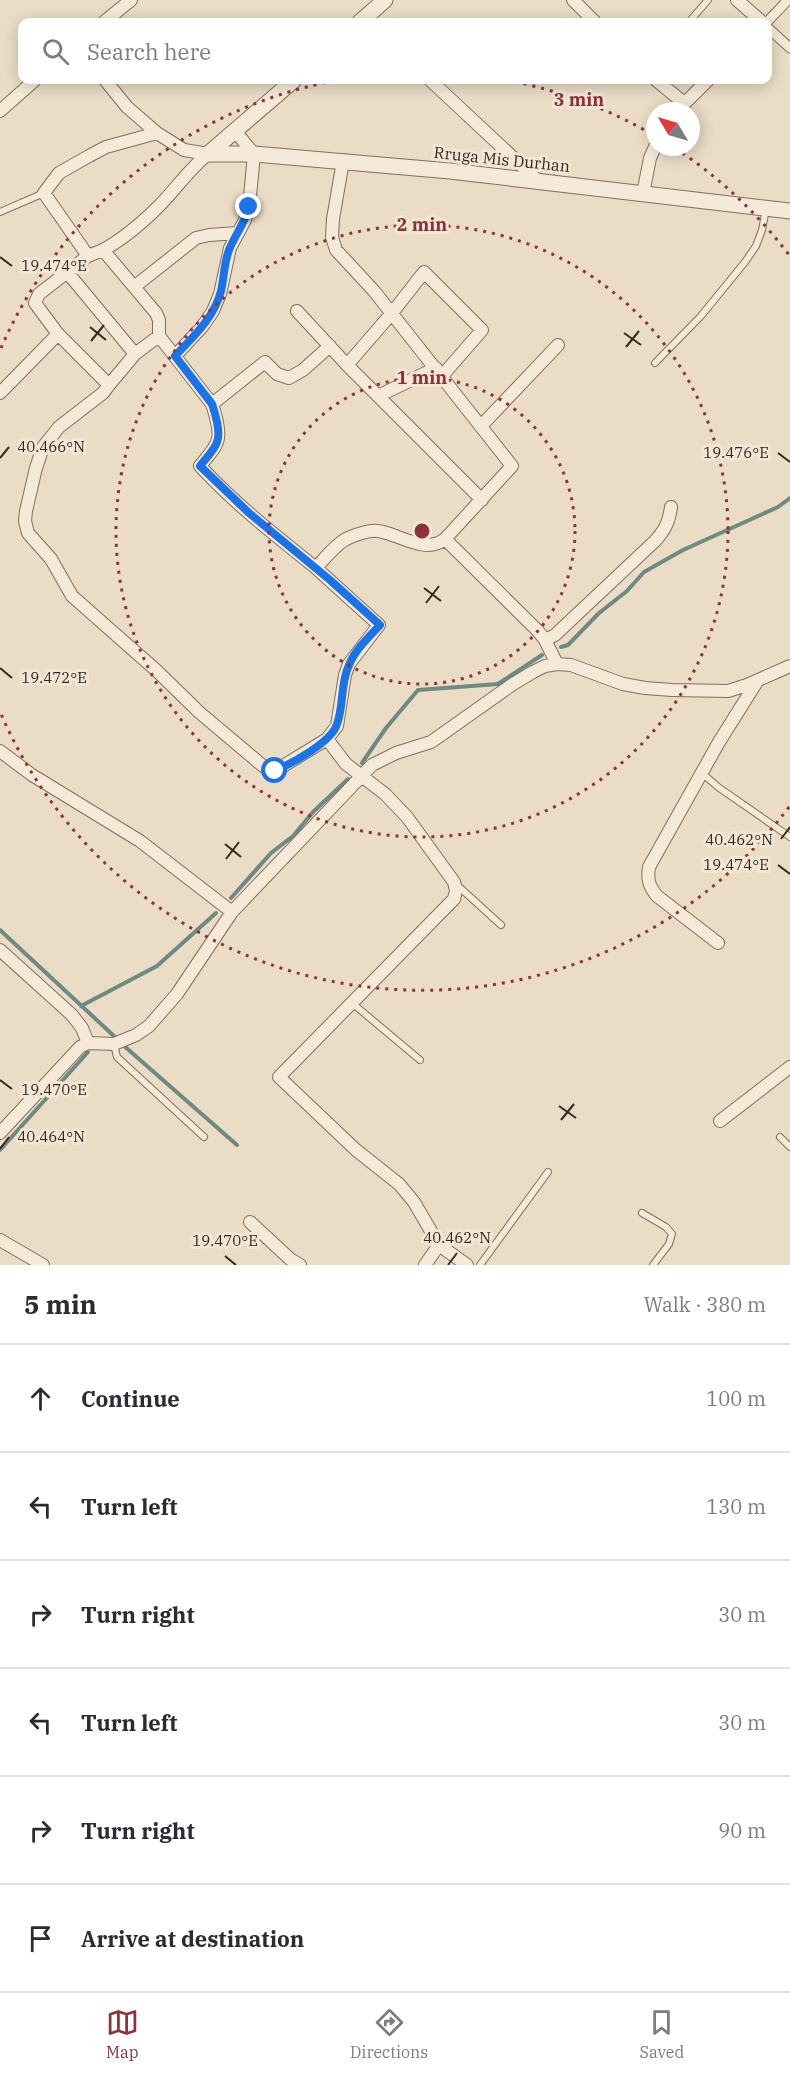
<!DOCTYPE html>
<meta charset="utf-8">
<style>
:root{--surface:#fff;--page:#f7f7f7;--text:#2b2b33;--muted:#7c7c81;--line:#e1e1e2;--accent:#8c3339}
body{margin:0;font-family:"IBM Plex Serif",serif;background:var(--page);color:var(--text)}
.compass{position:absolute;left:646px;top:102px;width:54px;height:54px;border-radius:50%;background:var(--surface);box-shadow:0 3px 15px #0003;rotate:308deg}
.stop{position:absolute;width:18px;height:18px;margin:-14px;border:4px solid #1a73e8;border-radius:50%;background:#fff}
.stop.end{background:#1a73e8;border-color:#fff;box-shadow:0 2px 6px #0008}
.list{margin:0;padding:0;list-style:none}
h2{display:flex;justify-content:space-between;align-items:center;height:78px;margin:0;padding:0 24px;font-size:26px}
h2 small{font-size:20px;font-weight:400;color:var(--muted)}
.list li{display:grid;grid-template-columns:39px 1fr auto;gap:18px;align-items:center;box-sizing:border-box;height:108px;padding:0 24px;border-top:2px solid var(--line)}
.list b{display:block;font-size:22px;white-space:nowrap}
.list em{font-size:20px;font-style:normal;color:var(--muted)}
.icon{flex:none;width:33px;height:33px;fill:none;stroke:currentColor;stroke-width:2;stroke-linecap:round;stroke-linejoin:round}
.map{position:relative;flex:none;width:790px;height:1265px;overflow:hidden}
.search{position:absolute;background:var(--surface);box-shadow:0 3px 15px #0003;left:18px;right:18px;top:18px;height:66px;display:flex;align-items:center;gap:15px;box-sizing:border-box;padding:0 21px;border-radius:12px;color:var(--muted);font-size:22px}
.sheet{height:726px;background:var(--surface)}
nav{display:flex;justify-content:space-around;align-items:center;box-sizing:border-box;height:84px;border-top:2px solid var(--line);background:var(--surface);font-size:16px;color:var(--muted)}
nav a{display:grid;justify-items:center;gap:3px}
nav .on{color:var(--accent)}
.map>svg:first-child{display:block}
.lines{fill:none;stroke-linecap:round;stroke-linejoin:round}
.stream{stroke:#6e8a82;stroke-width:4}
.service-casing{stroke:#836e5d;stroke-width:8}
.pedestrian-casing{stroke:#836e5d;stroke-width:11}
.minor-casing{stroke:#836e5d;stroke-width:14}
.tertiary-casing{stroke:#836e5d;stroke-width:17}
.service{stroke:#f5ead7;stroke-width:6}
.pedestrian{stroke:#f5ead7;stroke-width:9}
.minor{stroke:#f5ead7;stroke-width:12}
.tertiary{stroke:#f5ead7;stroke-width:15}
.route{stroke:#1a73e8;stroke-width:8}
.ticks{fill:none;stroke:#34281f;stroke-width:2}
.ring{fill:none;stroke:#8c3339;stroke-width:3;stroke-dasharray:3 6}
.labels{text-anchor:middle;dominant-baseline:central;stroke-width:6;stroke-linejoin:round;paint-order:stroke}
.street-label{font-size:16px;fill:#34281f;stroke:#f2e7d4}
.ticks-label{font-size:15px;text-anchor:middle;fill:#34281f;stroke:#f2e7d4;stroke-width:6;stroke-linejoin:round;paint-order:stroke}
.centre{fill:#8c3339;stroke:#f2e7d4;stroke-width:3}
.ring-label{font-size:18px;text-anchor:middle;font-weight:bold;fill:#8c3339;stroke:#f2e7d4;stroke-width:6;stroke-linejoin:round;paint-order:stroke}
</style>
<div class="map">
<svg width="790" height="1265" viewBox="0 0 790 1265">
<rect width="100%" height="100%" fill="#eadcc5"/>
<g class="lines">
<path class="stream" d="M561 647 568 645 599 613 627 591 644 572 683 550 778 507 790 498
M362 763 386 728 418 690 498 684 542 655
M231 898 271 853 293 836 313 812 348 779
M0 930 115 1037
M81 1006 157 966 216 913
M123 1045 237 1145
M0 1150 88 1052"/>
<g class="service-casing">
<path id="service" d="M689 22 708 0
M0 212 44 193
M655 363 701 316 745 262 756 246 762 230 766 209
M702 773 718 787 790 837
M457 885 501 925
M352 1003 420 1060
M114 1044 117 1057 204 1137
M780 1137 790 1147
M642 1213 666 1227 672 1234 669 1244 653 1265
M480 1265 548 1172"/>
</g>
<g class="pedestrian-casing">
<path id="pedestrian" d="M767 22 788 0
M768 28 790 48"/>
</g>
<g class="minor-casing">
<path id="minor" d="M573 0 595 22
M737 0 762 22
M104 22 131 0
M105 80 127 107 157 133
M430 80 537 180
M656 80 684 103
M0 111 35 80
M677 111 708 80
M343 161 333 219 332 237 336 250 374 291 512 466 445 539
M643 194 650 158 655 147
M103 250C123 239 143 222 159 206 176 189 189 169 208 154
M67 272 135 354
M134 287 196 238 209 235 237 233
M297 311 347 365 482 500
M58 334 109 385 135 354 159 336V320L156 313 103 250 88 256
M159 336 212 404C215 413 221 433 217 442 214 451 205 459 200 466 235 504 276 536 316 568 325 558 334 546 346 539 355 535 369 530 378 531 400 534 425 555 445 539L538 631 545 640 557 664
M175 356 202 327 213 311 220 294 230 248 245 220 249 207 254 154 235 131
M347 365 392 313 424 272 482 330 442 376
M109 385 103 393 59 427 43 447 36 468 26 511 25 521 28 533 51 559 72 596 157 671 199 712 263 766 275 771 327 739 346 764 385 794 407 817 454 882 456 891 454 899 279 1077 356 1150 399 1184 414 1202 439 1245 467 1265
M0 393 58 334 35 303 39 294 88 256 44 193 59 173 89 156 106 147 157 133 184 150 208 154
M378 396 436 368
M212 404 265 362 277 374 289 378 303 370 330 346
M481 426 558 345
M316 568 379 625 349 664 345 675 337 726 327 739
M545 640 555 635 655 541C665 530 669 522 671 507
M0 751 32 775 140 841 232 912
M718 943 657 896C649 886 647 880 649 867L719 742 758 680
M0 950 72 1015 82 1028 88 1043
M720 1121 790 1067
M0 1133 80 1047 88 1043 114 1044 136 1035 149 1026 177 994 232 912 372 765 396 753 431 742 513 684 533 672 545 666 557 664 571 665 623 684 645 688 672 690 728 691 747 685 790 666
M250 1222 290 1259 300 1265
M0 1240 43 1265
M425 1265 439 1245"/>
</g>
<g class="tertiary-casing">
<path id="tertiary" d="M360 22 385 0
M208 154H254L450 171 790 211
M208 154 294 80"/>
</g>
<use href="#service" class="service"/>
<use href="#pedestrian" class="pedestrian"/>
<use href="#minor" class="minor"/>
<use href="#tertiary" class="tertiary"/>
</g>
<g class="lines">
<path class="route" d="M249 207C245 223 235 235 229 250 224 263 224 278 221 291 214 318 193 337 175 356L212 404C215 413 221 433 217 442 214 451 205 459 200 466L249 513 330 580 380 625C369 637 355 650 349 665 340 684 344 706 337 724 332 742 292 763 275 771"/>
</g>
<path class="ticks" d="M0 257 12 266M90 327 106 340M624 333 641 345M91 341 104 325M626 347 639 331M778 453 790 462M0 458 9 447M424 588 441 601M426 603 439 586M0 668 12 678M781 839 790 827M225 844 241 857M226 859 239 842M778 865 790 874M0 1080 12 1089M559 1106 576 1118M561 1120 574 1104M0 1149 9 1137M225 1256 236 1265M448 1265 457 1253"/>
<g class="ring">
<circle cx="422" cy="531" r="153"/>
<circle cx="422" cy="531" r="306"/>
<path d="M789 807A459 459 0 0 1 1 714M1 348A459 459 0 0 1 338 80M506 80A459 459 0 0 1 655 136M675 148A459 459 0 0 1 789 255"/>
</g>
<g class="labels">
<g class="street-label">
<text transform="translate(502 159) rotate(6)">Rruga Mis Durhan</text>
</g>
</g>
<g class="ticks-label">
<text x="54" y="271">19.474°E</text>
<text x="51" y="452">40.466°N</text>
<text x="736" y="458">19.476°E</text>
<text x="54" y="683">19.472°E</text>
<text x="739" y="845">40.462°N</text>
<text x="736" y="870">19.474°E</text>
<text x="54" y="1095">19.470°E</text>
<text x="51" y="1142">40.464°N</text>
<text x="457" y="1243">40.462°N</text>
<text x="225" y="1246">19.470°E</text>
</g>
<circle cx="422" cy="531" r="9" class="centre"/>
<g class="ring-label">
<text x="579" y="106">3 min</text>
<text x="422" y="231">2 min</text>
<text x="422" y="384">1 min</text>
</g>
</svg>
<svg class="compass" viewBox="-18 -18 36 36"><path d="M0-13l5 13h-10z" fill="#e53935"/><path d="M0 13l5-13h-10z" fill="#7c7c81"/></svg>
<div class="stop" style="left:275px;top:771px"></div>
<div class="stop end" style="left:249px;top:207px"></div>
<div class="search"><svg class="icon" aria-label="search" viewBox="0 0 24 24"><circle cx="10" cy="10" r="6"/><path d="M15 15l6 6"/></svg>Search here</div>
</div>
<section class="sheet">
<h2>5 min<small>Walk · 380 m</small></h2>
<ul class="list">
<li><svg class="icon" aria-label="ahead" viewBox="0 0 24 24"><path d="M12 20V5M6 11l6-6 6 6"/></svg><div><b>Continue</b></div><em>100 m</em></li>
<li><svg class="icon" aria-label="left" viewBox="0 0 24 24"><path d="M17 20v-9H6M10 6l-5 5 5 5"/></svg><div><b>Turn left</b></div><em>130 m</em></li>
<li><svg class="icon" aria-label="right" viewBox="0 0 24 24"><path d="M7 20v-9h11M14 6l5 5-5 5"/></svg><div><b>Turn right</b></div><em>30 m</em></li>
<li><svg class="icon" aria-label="left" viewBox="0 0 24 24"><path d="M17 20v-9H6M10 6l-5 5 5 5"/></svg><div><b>Turn left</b></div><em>30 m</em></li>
<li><svg class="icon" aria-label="right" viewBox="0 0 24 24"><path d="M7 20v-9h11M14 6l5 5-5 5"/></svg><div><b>Turn right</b></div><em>90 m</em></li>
<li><svg class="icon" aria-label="arrive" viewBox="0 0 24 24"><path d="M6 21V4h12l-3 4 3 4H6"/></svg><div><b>Arrive at destination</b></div></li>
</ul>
</section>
<nav>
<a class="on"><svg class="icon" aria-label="map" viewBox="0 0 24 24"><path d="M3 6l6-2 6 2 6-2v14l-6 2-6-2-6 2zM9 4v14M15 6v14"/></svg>Map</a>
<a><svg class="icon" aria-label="directions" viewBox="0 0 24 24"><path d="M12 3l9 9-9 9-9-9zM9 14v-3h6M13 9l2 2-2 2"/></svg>Directions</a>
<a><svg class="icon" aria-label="saved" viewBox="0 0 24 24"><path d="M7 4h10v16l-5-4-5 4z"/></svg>Saved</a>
</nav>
